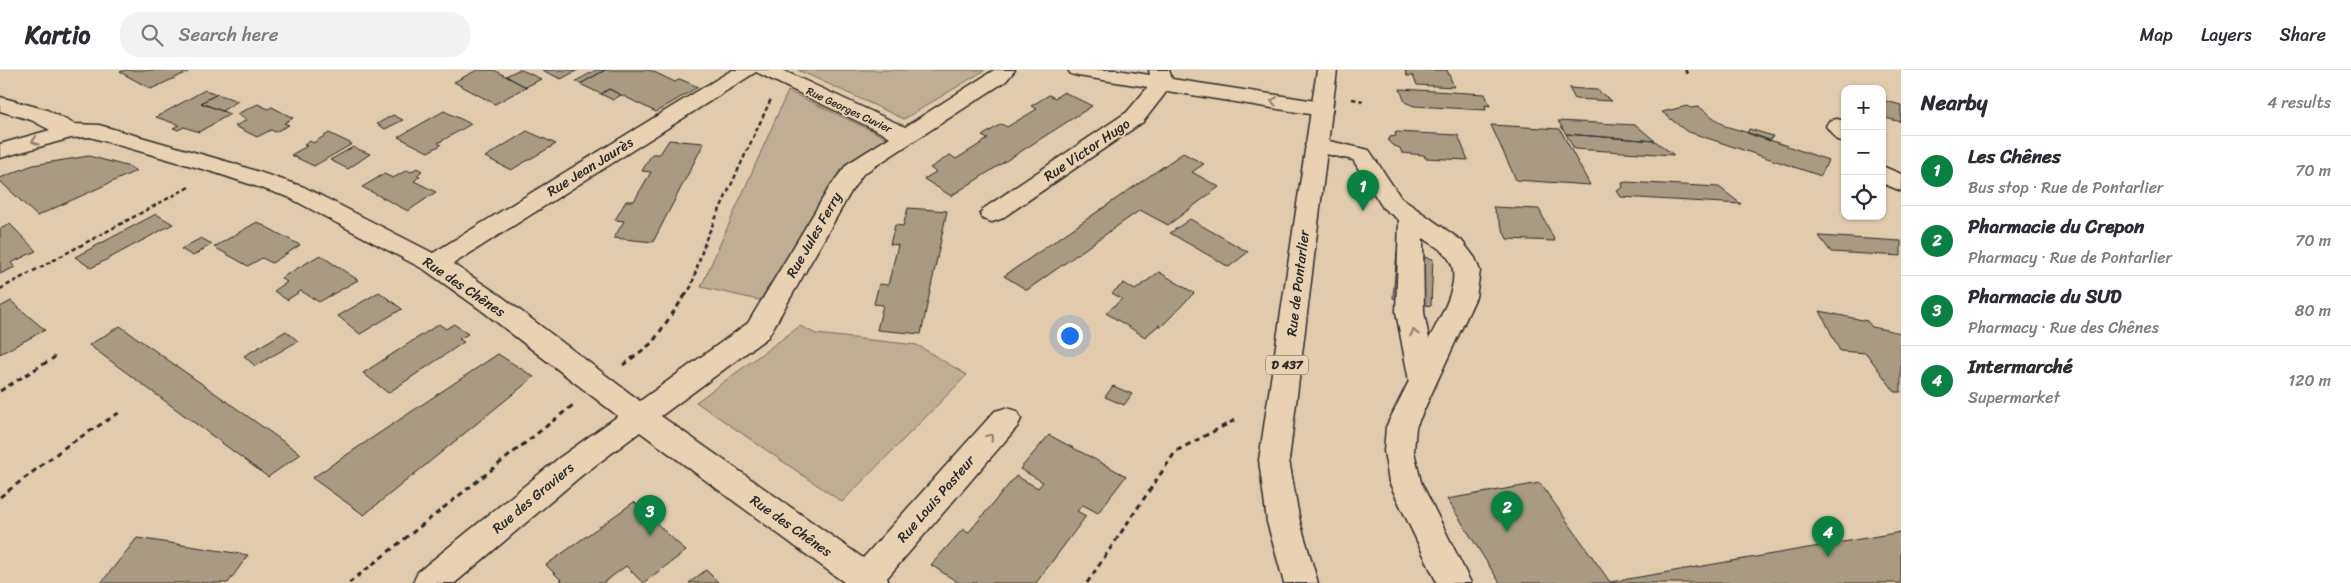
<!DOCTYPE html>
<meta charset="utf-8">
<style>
:root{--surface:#fff;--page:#f2f2f3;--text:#2b2b33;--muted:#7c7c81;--line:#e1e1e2;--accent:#0b8043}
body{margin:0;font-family:Sriracha,sans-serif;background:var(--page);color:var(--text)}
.controls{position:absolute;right:15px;top:15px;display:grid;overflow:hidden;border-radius:10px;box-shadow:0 1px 4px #0004}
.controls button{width:45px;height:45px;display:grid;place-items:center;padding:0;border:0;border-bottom:1px solid var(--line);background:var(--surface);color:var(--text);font:25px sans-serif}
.you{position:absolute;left:1069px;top:265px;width:18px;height:18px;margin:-12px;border:4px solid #fff;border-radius:50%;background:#1a73e8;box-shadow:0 0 0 8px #1a73e833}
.badge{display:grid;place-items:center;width:32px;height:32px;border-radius:50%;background:var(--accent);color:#fff;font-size:16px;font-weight:700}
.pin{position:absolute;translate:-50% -41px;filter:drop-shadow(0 1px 2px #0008)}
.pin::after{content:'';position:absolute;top:26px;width:18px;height:15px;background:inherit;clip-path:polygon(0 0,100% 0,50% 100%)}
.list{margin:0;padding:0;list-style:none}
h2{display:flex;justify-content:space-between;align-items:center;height:65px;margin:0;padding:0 20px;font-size:21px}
h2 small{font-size:16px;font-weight:400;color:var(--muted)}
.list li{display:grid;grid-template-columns:32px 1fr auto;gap:15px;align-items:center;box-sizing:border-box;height:70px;padding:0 20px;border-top:1px solid var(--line)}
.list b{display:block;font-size:19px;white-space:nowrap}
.list p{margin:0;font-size:16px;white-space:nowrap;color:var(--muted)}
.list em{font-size:16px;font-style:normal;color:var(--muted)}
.icon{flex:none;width:28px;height:28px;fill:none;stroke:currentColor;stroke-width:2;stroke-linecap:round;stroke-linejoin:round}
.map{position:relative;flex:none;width:1901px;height:513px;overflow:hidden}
header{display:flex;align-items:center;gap:30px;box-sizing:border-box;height:70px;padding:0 25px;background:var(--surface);border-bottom:1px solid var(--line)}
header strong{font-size:24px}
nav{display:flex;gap:28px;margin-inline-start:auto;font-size:18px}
.search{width:350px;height:45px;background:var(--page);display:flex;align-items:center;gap:12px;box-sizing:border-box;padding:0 18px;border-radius:20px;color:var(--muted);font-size:19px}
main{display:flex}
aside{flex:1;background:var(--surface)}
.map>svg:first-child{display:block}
.green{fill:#bfae94;stroke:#756c60}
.building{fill:#a89a83;stroke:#2b2b2b}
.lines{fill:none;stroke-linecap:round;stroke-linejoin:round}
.minor-casing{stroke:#2b2b2b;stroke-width:3}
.major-casing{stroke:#2b2b2b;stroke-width:3}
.path-far1{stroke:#2b2b2b;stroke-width:2.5;stroke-dasharray:4.5 3;stroke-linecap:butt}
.path{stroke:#2b2b2b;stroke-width:3;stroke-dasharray:5.5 4.5;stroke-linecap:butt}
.minor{fill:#e8d2b1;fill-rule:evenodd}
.major{fill:#e8d2b1;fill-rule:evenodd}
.oneway{stroke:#8a7e6e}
.labels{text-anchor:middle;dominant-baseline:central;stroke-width:4;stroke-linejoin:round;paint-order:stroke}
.far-street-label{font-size:11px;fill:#2b2b2b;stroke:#e8d2b1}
.shield{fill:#e8d2b1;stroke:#645d53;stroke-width:1}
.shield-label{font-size:12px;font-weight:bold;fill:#2b2b2b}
.street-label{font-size:14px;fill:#2b2b2b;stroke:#e8d2b1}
</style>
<header>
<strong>Kartio</strong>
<div class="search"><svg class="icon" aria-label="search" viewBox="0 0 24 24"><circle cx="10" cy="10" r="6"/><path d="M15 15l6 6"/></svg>Search here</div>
<nav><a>Map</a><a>Layers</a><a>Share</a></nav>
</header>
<main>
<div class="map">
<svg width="1901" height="513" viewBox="0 0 1901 513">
<rect width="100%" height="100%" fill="#e0cbac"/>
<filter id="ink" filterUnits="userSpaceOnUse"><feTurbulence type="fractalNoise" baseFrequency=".02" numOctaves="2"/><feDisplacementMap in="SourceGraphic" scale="10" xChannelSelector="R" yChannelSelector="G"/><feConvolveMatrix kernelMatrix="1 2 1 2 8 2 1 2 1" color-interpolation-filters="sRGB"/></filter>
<g filter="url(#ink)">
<path class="green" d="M798 0H985L904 49Z
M788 21 889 69 763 231 701 217Z
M800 256 816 264 917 275 967 305 842 432 696 332Z"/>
<path class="building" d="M125 0H192L151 19 120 2Z
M477 0H494L526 17 495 34 454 12Z
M518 0H522L541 9 526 17 506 6Z
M542 0H578L561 9Z
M596 0H605L580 14 576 11Z
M605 0H650L675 12 680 9 698 17 656 42 609 19 601 24 580 14Z
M1411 0H1447L1454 17 1417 15 1413 6H1407L1405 1Z
M1569 18 1597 20 1612 31 1575 29Z
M609 19 621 25 613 30 601 24Z
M1400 19 1485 24 1490 36 1485 35 1486 40 1414 36 1405 32Z
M205 20 217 24 201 33 230 44 199 62 184 57 178 60 173 58 179 55 156 47Z
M1064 22 1092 36 951 126 924 109 936 102 930 98 950 85 956 89 988 69 982 66 1001 54 1007 57 1037 39 1031 36 1049 25 1055 28Z
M217 24 238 31 222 41 201 33Z
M1882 30 1901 35V52L1882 47Z
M258 34 268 39 272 37 293 48 284 53 289 55 275 62 271 60 257 67 235 56 247 50 237 44Z
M1687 36 1690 38 1699 37 1725 56 1749 63 1828 90 1821 106 1686 61 1662 42Z
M444 41 471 54 438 73 441 75 428 82 398 67Z
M393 45 403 50 385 59 377 54Z
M1558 51 1636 55 1655 71 1566 64Z
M1491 55 1560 59 1590 115 1516 110Z
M1749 59 1773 66 1770 71 1747 63Z
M527 61 556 74 511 100 485 87Z
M1395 62 1458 65 1468 90 1425 88 1424 85 1402 83 1400 78 1392 75 1388 71 1390 67 1396 66Z
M329 63 352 74 314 96 291 85 307 76 304 75 310 71 313 73Z
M1566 64 1655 71 1674 85 1574 79Z
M669 70 704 73 653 172 614 168 624 151 615 150 626 131H634L651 102 642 101 652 84H660Z
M353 77 370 84 348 99 330 90Z
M1183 83 1204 94 1192 102 1219 117 1168 155 1140 140 1027 220 1004 206Z
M89 86 130 97 136 101 37 146 0 111V108L33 95Z
M417 98 422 101 417 105 420 106 414 111 436 122 408 141 362 117 384 104 393 108 407 100 411 102Z
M1626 112 1719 117 1741 134 1621 127 1617 121 1623 117 1622 113Z
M1493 137 1539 139 1555 171 1507 169Z
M908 138 947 141 921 264 877 260 883 235 874 234 879 214 888 215 898 175 890 174 895 155 903 156Z
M156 144 173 154 91 198 75 187Z
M1190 149 1248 182 1229 197 1170 163Z
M257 152 300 175 272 193 262 188 248 196 214 177Z
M10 154 36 181 11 193 15 197 0 204V159Z
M1819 166 1901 171V186L1831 182Z
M201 168 212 174 193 186 181 179Z
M1397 181 1433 189 1431 236 1393 228Z
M320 185 358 210 319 232 301 221 287 230 274 221 287 212 281 208Z
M1159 202 1194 223 1161 257 1159 255 1145 267 1106 243 1122 229 1112 223 1124 213 1135 220Z
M379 222 402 239 360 264 338 246Z
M11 231 45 260 0 284V237Z
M1820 241 1867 251 1872 257 1901 263V322H1895L1866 283 1840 281Z
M439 254 446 259 454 254 468 264 459 269 464 272 388 323 363 303Z
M120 256 301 384 268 407 89 275Z
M286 261 298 271 255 296 244 286Z
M498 284 534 307 364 445 312 408Z
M1113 316 1132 324 1124 335 1105 327Z
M1049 365 1126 406 1098 443 1083 435 1077 441 1086 446 1036 513H959L931 495 963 459 968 463 1016 406 1038 418 1043 412 1020 399Z
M1540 413 1610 512 1901 462V513H1500L1447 429Z
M634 432 686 481 643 513 626 496 603 513H564L546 495Z
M137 468 248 485 228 513H101Z
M706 500 719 513H689Z"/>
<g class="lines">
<g class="minor-casing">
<path id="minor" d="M732 0H782L905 57 994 0H1015L1006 11 863 104 852 120 768 267 661 346 863 488 995 341 1006 338 1017 341 1021 349 1017 357 887 508 889 513H845L640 362 581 406 455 513H413L418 502 559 388 618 346 481 240 425 200 288 127 216 103 90 67 71 68 0 88V74L50 60 31 50 0 41V27L47 40 74 54 99 55 232 93 304 117 433 183ZM756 2 890 67 847 94 829 118 748 253 640 331 501 226 453 194Z
M1068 0H1117L1150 5 1149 0H1169L1172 9 1322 32 1330 34 1333 39 1330 44 1322 46 1167 21 1143 52 1001 149 992 152 983 149 980 144 983 139 1127 42 1148 17 1078 6 1071 4Z
M1837 49 1845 51V72L1837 70 1826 56 1829 51Z
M1316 68 1369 80 1401 128 1462 171 1475 188 1480 201 1476 227 1416 357 1414 381 1421 412 1471 513H1437L1389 412 1384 381 1386 357 1409 311 1396 242 1399 150 1383 138 1353 90 1308 80 1305 75 1308 70ZM1423 168C1432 174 1445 181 1450 191 1462 213 1439 249 1429 269L1424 242Z
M1882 96 1901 104V121L1882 113Z"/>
</g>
<g class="major-casing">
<path id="major" d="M1317 0H1337L1289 390 1300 452 1318 513H1284L1267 452 1259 390Z"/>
</g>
<path class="path-far1" d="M1685 0 1689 6
M1352 29 1363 31
M0 219 191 116
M685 226 691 217 706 169 771 29"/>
<path class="path" d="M623 295 652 273 686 224
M0 321 55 287
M0 427 68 375 122 341
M349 513 573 335
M1087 513 1176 381 1237 349"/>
<use href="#minor" class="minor"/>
<use href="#major" class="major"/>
</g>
<defs><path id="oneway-chevron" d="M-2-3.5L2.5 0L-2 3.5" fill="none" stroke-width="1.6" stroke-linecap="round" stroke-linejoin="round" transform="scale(1.25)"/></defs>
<g class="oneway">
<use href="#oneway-chevron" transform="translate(1274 31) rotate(-171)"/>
<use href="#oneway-chevron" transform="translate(35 71) rotate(163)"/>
<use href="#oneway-chevron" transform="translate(1414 263) rotate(-101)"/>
<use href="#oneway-chevron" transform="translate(990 367) rotate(-49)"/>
</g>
</g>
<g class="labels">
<g class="far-street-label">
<text transform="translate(849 40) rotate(25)">Rue Georges Cuvier</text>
</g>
<rect class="shield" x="1266" y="285.5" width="42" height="19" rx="4"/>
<g class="shield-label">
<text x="1287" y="295">D 437</text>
</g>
<g class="street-label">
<text transform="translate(1087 80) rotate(-34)">Rue Victor Hugo</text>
<text transform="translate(590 97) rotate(-32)">Rue Jean Jaurès</text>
<text transform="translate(814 165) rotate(-60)">Rue Jules Ferry</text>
<text transform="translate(1298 213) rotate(-83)">Rue de Pontarlier</text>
<text transform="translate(464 217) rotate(34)">Rue des Chênes</text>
<text transform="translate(533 428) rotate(-40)">Rue des Graviers</text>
<text transform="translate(936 429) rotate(-49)">Rue Louis Pasteur</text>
<text transform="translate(791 456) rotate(35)">Rue des Chênes</text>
</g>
</g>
</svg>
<div class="controls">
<button>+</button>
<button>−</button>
<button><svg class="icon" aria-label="locate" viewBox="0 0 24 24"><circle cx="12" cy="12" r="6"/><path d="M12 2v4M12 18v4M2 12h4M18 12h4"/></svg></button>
</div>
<div class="you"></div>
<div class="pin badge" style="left:1363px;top:141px">1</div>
<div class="pin badge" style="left:1507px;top:462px">2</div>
<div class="pin badge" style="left:650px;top:466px">3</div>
<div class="pin badge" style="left:1828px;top:487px">4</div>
</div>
<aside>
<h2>Nearby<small>4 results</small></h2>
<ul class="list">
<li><span class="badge">1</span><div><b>Les Chênes</b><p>Bus stop · Rue de Pontarlier</p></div><em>70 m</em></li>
<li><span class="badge">2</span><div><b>Pharmacie du Crepon</b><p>Pharmacy · Rue de Pontarlier</p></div><em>70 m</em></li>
<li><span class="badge">3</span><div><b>Pharmacie du SUD</b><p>Pharmacy · Rue des Chênes</p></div><em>80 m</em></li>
<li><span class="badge">4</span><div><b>Intermarché</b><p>Supermarket</p></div><em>120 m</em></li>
</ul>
</aside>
</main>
